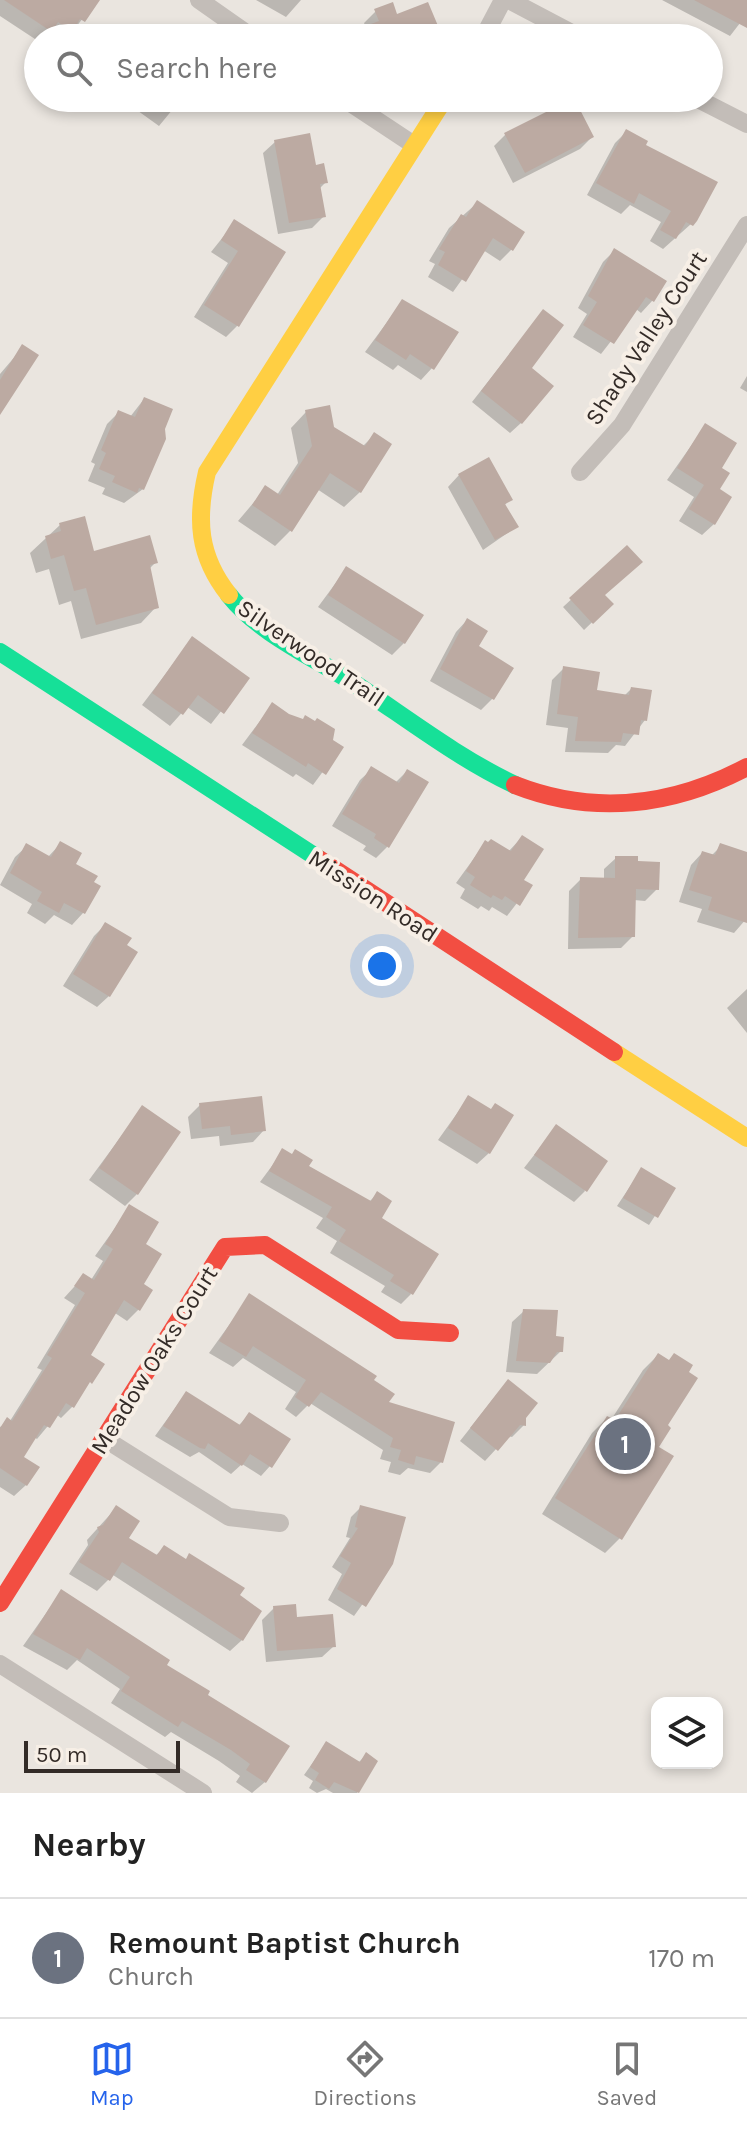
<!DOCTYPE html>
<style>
:root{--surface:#fff;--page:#f2f2f2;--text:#222;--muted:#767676;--line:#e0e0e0;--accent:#2563eb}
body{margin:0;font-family:Karla,sans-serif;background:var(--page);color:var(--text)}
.controls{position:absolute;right:24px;bottom:24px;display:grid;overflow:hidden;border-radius:16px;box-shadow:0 4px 12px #0003}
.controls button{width:72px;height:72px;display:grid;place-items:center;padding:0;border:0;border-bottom:2px solid var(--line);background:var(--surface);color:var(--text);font:40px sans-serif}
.scale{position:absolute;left:24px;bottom:20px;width:156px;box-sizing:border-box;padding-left:8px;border:4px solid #332b27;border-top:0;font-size:22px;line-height:28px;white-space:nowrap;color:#332b27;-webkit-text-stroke:6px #f7efe6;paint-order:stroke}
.you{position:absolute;left:382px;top:966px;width:28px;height:28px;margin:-20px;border:6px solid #fff;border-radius:50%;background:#1a73e8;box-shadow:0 0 0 12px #1a73e833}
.badge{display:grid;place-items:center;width:52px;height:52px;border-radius:50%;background:var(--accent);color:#fff;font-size:26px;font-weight:700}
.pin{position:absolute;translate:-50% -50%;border:4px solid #fff;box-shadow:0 2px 8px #0006}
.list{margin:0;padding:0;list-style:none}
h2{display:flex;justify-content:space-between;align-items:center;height:104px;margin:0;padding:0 32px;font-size:34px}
h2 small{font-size:26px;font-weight:400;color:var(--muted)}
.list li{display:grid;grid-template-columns:52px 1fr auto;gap:24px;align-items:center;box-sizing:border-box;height:120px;padding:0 32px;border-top:2px solid var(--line)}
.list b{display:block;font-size:30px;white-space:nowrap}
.list p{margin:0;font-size:26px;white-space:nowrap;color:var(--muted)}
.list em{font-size:26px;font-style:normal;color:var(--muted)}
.icon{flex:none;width:44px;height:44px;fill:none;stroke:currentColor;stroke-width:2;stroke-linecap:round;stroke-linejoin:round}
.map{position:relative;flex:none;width:747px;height:1793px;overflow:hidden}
.search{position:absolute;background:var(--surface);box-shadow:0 4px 12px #0003;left:24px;right:24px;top:24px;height:88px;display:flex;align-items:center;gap:20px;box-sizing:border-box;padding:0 28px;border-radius:44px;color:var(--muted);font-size:30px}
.sheet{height:224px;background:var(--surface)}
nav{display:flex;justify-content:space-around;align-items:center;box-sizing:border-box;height:112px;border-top:2px solid var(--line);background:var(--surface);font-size:22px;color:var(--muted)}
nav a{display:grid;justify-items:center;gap:4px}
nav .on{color:var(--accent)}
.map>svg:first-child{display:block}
.shadow{fill:#0003}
.building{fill:#bcaaa2}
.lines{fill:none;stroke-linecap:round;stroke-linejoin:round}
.street{stroke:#c3bdb8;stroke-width:18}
.fast{stroke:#16e098;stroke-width:18}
.slow{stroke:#ffcf43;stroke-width:18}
.jam{stroke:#f24e42;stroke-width:18}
.labels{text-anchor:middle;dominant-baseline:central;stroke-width:8;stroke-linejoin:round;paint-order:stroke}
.street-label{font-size:24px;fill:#332b27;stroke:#f7efe6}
</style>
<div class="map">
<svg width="747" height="1793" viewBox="0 0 747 1793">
<rect width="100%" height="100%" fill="#eae5df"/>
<path class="shadow" d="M0 0H90L95 3 72 32 63 38 47 34 38 41 0 16Z
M256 0H301L286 17Z
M662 0H747V14L730 36Z
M376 11 396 17 438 32 432 38H357L367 30 364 23Z
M120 98H182L159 126Z
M626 132 643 146 691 224 663 249 650 241 661 222 630 205 621 214 587 195 615 143Z
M505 135 592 137 580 149 513 183 494 146Z
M275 142 314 167 326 182 319 189 324 216 312 228 278 234 263 153Z
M477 203 512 249 500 261 483 250 453 292 428 277 435 264 429 261 449 228Z
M235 222 284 253 237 326 226 337 194 317 228 263 211 252Z
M614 251 665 282 652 301 641 313 636 309 601 354 573 337 587 314 578 308 603 262Z
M402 302 432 368 421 380 398 365 393 370 365 352Z
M543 312 529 368 521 423 510 433 472 402Z
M23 347 0 411V374Z
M747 376V392L740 388Z
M144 399 143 489 124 503 102 494 105 488 88 481 95 464 91 462 107 424 119 412 130 417Z
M306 412 362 447 374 435 360 492 344 507 317 489 290 531 275 546 238 521 266 488 277 495 298 463 291 428Z
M705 426 719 469 714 524 702 535 679 521 694 497 667 480Z
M459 475 510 499 504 506 516 527 483 550 448 487Z
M60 525 93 553 156 562 149 569 156 607 141 623 81 639 71 601 59 605 49 569 36 573 30 553Z
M627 548 603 595 611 604 584 630 563 607Z
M346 569 404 643 392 655 318 607Z
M467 620 493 698 481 710 430 681 456 632Z
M192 639 247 678 211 724 187 707 170 726 142 705Z
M564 668 595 692 624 696 631 689 645 720 625 746 616 745 608 753 565 752 568 728 546 725 552 680Z
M272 705 341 747 313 785 296 774 293 777 242 745Z
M372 769 395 783 407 771 387 847 376 858 363 850 366 846 332 826 360 780Z
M522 837V880L530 886 507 916 492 907 489 911 481 906 478 909 460 898 465 889 456 883 485 843 508 852Z
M61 843 73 865 98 887 83 913 72 925 54 915 45 924 27 913 32 904 0 885 15 857 27 846 48 857Z
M721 846 747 853V918L734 933 697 922 702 909 679 902 691 865 702 853 711 856Z
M616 858 657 889 645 901 634 900 633 936 621 948 568 949 569 891 581 879 604 880V869Z
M106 924 109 996 97 1007 63 986 94 936Z
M747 989V1033L727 1008Z
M468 1098 489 1153 477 1164 438 1140Z
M200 1105 264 1130 253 1142 220 1146 219 1136 191 1139 188 1117Z
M142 1108 137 1194 125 1206 89 1180Z
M556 1127 585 1191 574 1202 524 1168Z
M283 1151 369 1202 377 1194 380 1218 411 1294 401 1304 381 1292 385 1286 330 1253 337 1241 316 1228 323 1218 260 1182Z
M641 1170 673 1188 649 1225 617 1206Z
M130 1207 143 1244 139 1309 127 1321 115 1313 88 1356 73 1406 61 1418 57 1415 37 1439 34 1437 21 1457 26 1485 14 1496 0 1487V1427L10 1421 42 1370 37 1368 75 1305 64 1298 84 1276 91 1280 103 1261 95 1256Z
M250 1296 372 1381 386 1404 441 1462 430 1473 408 1468 400 1475 388 1472 391 1462 380 1459 383 1450 310 1403 296 1417 285 1409 296 1392 243 1358 233 1367 209 1353Z
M524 1311 554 1338 561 1351 537 1374 506 1372 512 1322Z
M658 1355 665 1426 620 1538 605 1553 542 1514 592 1433 607 1418 611 1420 643 1370Z
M186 1393 238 1426 250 1414 270 1466 261 1476 242 1464 231 1474 199 1452 190 1457 155 1436Z
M497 1394 524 1425 512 1437 508 1436 485 1461 460 1441Z
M361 1507 392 1563 354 1616 328 1600 342 1574 332 1567 350 1538 346 1537 351 1517Z
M116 1508 126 1539 155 1556 164 1548 237 1596 242 1640 230 1651 113 1575 97 1591 69 1574 88 1545 87 1540Z
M61 1592 205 1696 265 1782 252 1793 236 1782 240 1776 219 1761 171 1732 165 1737 111 1703 120 1689 77 1660 67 1670 23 1646Z
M274 1608 295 1619 334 1646 322 1657 266 1662 262 1620Z
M326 1744 358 1763 366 1755 376 1762 357 1793H333L326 1789 317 1793 309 1788 313 1781 304 1775Z"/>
<path class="building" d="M4 0H100L85 22 80 19 72 32 58 22 52 32Z
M694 0H747V28Z
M393 2 397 14 428 2 441 33 427 38H377L371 24 379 21 374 9Z
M574 98 594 137 525 173 504 133Z
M626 129 648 141 646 145 718 182 697 221 693 226 686 222 676 239 660 230 671 211 639 193 634 204 596 183Z
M310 133 316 165 324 163 328 183 320 184 326 217 289 223 274 140Z
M477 200 525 232 513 251 493 238 466 282 438 265 445 252 439 249 461 214 466 217Z
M234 219 286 252 239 327 204 305 238 251 221 240Z
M614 248 667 281 654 302 646 297 614 344 583 325 597 302 588 296Z
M402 299 459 332 434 370 410 354 406 360 375 340Z
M543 309 564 325 532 368 554 386 522 424 481 391Z
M22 344 39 355 0 415V380Z
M144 397 173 409 165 429 166 439 144 490 139 488 137 493 112 482 115 476 99 469 106 453 101 450 118 410 135 417Z
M330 405 334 427 365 446 374 432 392 444 361 493 330 473 292 532 252 505 265 485 280 495 312 446 305 410Z
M705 423 737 443 722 468 730 473 720 489 732 497 715 525 689 509 704 485 677 468Z
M489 457 513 500 505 504 519 527 495 540 458 474Z
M85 516 94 551 150 535 158 563 150 565 159 608 96 625 86 588 74 591 64 555 51 559 45 536 61 531 59 523Z
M627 545 643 562 605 595 614 604 593 624 569 598Z
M346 566 424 615 405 644 328 595Z
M467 618 488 631 479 646 514 668 494 700 440 669Z
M192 636 250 678 224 714 198 695 183 715 152 693Z
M563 666 600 672 597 690 629 695 631 687 652 690 647 721 641 720 639 735 623 733 621 742 575 741 578 717 557 714Z
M272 702 289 714 303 719 305 715 315 721 317 718 335 729 333 740 344 747 326 775 308 763 306 767 252 733Z
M371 766 399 783 407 769 429 782 389 848 374 838 376 834 342 814Z
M522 835 544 849 524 880 533 885 520 906 505 896 502 900 493 895 491 898 470 885 475 877 466 871 485 840 488 842 491 839 511 851Z
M60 841 82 853 76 864 98 876 94 882 101 886 85 914 64 903 59 913 37 901 42 892 10 873 26 843 51 857Z
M720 843 747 852V923L708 910 712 897 689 890 702 851 715 855Z
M615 856H638V861L660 862 659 890 636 889 635 937 578 938 580 877 615 878Z
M105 922 132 938 127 945 138 952 110 997 73 974Z
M468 1095 491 1109 495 1103 514 1115 490 1154 448 1128Z
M262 1096 266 1131 231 1135 230 1126 202 1129 199 1103Z
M142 1105 181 1132 138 1195 99 1168Z
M556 1124 608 1161 587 1192 534 1155Z
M282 1148 292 1154 295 1149 313 1160 309 1166 371 1201 377 1191 392 1201 382 1218 439 1254 413 1295 390 1281 394 1275 339 1241 346 1230 326 1217 332 1207 269 1171Z
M641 1167 676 1188 658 1218 623 1198Z
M129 1204 159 1222 146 1244 162 1254 144 1284 153 1290 140 1311 124 1300 91 1355 105 1364 92 1384 90 1382 74 1408 66 1403 50 1428 44 1425 24 1457 40 1467 27 1486 0 1468V1428L7 1417 12 1421 52 1358 47 1355 85 1293 74 1286 83 1273 94 1280 113 1249 105 1244Z
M249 1293 377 1376 374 1380 395 1394 389 1402 455 1422 443 1463 416 1456 414 1465 398 1460 401 1450 390 1447 393 1438 321 1392 309 1407 295 1397 306 1380 253 1346 246 1357 219 1341Z
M523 1309 558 1310 556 1336 564 1337 563 1352H557L550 1363 516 1361Z
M658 1353 669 1360 674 1353 693 1365 689 1372 698 1378 668 1425 671 1428 659 1447 674 1456 622 1540 555 1498 607 1416 615 1420Z
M508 1379 538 1403 526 1418V1426L520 1425 498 1451 470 1428Z
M186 1391 240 1425 249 1412 291 1439 272 1468 250 1454 242 1466 208 1443 205 1449 200 1448 163 1426Z
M116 1505 140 1521 129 1538 157 1555 164 1545 186 1559 189 1553 245 1588 240 1595 262 1611 243 1641 122 1562 110 1581 79 1562 99 1532 97 1527 103 1525Z
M360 1505 406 1517 393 1564 366 1607 337 1589 351 1563 340 1556 358 1528 355 1527Z
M61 1589 170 1660 167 1665 210 1691 208 1695 290 1746 266 1783 246 1770 250 1764 231 1750 182 1721 178 1727 121 1691 130 1677 87 1648 80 1660 33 1634Z
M296 1604 297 1617 333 1614 336 1647 277 1651 273 1606Z
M326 1741 360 1762 366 1752 378 1761 359 1793 334 1782 329 1789 315 1780 319 1773 310 1767Z"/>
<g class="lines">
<path class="street" d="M199 0 253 38
M509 0 581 38
M483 38 503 0
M343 98 414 145
M696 98 747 124
M580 472 622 425 747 225
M105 1439 229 1517 280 1523
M0 1664 203 1793"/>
<path class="fast" d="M229 595C258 632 309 655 349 680 404 716 456 757 515 785
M0 652 319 859"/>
<path class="slow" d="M229 595C198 556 196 519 207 472L445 98
M614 1052 747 1138"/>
<path class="jam" d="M515 785C594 816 673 806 747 767
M319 859 614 1052
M0 1603 225 1247 265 1245 398 1330 450 1333"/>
</g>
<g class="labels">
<g class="street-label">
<text transform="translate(646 338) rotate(-57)">Shady Valley Court</text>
<text transform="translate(311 653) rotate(34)">Silverwood Trail</text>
<text transform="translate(373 896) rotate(33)">Mission Road</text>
<text transform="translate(154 1360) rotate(-58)">Meadow Oaks Court</text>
</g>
</g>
</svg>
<div class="controls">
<button><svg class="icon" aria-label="layers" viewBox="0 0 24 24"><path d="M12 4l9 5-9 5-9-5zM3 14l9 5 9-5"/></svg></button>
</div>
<div class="scale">50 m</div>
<div class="you"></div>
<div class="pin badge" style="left:625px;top:1444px;background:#6b7280">1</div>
<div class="search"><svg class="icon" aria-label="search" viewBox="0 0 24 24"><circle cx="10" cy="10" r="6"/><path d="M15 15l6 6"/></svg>Search here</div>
</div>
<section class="sheet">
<h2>Nearby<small></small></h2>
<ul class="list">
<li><span class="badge" style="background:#6b7280">1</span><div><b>Remount Baptist Church</b><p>Church</p></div><em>170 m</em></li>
</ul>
</section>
<nav>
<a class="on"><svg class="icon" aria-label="map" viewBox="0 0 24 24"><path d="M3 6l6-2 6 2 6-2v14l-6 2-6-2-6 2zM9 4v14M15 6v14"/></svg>Map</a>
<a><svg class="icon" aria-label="directions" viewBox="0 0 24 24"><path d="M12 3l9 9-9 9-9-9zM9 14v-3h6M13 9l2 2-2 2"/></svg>Directions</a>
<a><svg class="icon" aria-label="saved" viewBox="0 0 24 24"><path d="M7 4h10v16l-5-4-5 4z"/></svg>Saved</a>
</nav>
